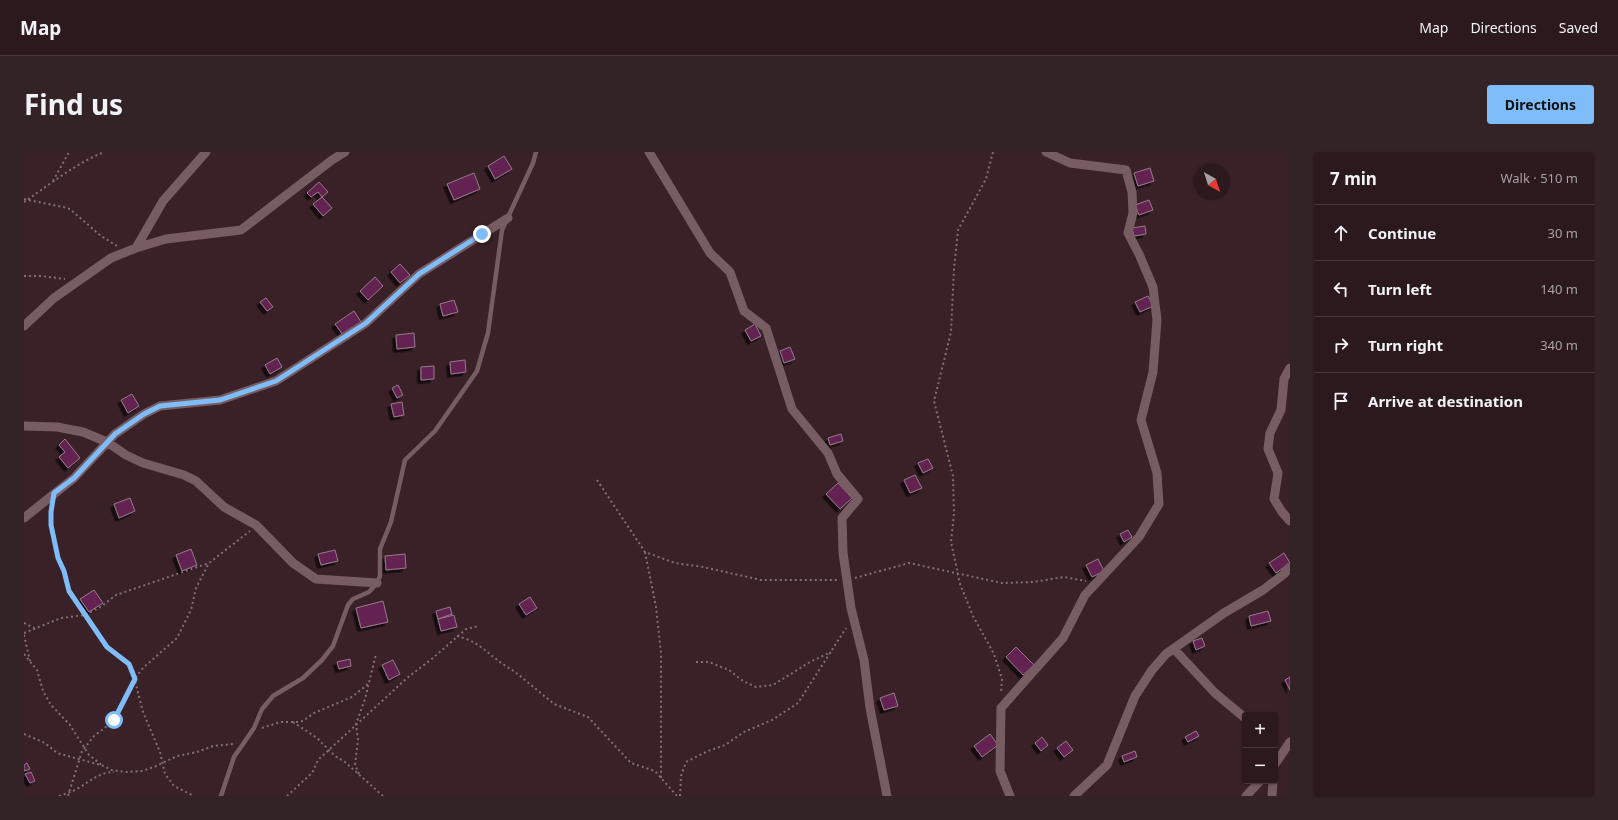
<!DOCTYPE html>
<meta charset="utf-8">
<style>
:root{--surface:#2b191d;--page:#332226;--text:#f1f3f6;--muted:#a6a0a4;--line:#47383b;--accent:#7fbdfa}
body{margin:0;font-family:"Noto Sans",sans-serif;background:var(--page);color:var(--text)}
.controls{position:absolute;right:12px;bottom:12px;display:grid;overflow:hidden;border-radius:4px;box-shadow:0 1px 3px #0004}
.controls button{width:36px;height:36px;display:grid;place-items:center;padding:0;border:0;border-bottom:1px solid var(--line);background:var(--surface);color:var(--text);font:20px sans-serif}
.compass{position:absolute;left:1170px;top:12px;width:36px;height:36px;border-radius:50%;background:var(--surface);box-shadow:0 1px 3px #0004;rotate:141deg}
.stop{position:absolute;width:12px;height:12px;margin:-9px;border:3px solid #7fbdfa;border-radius:50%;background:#fff}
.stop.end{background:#7fbdfa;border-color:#fff;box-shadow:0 1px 4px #0008}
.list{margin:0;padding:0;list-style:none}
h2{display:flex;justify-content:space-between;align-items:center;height:52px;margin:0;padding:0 16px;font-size:17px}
h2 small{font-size:13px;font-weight:400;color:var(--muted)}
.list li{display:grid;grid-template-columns:26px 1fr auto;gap:12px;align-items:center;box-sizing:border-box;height:56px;padding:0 16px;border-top:1px solid var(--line)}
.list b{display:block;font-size:15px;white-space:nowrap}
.list em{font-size:13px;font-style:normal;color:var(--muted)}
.icon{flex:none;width:22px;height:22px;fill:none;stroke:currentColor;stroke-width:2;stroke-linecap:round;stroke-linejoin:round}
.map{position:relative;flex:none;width:1266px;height:644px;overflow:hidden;border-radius:4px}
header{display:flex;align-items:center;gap:24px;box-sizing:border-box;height:56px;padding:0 20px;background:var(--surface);border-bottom:1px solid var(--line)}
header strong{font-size:19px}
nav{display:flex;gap:22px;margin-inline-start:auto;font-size:14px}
.intro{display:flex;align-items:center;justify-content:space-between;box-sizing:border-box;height:96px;padding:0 24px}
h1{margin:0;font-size:28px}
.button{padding:10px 18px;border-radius:4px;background:var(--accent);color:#111;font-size:14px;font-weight:700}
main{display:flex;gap:24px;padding:0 24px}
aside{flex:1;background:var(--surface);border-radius:4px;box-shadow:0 1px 3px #0004}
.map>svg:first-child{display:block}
.building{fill:#632251;stroke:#947c8b;filter:url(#shadow)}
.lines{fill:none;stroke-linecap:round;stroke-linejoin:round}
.path{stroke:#846f74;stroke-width:2;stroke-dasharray:2 3;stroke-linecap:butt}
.lane{stroke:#775c62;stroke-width:4.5}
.street{stroke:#775c62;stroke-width:9}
.route{stroke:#7fbdfa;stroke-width:5}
</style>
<header>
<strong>Map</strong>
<nav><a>Map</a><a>Directions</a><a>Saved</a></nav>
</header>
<div class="intro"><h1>Find us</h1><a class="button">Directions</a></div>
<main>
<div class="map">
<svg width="1266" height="644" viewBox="0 0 1266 644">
<defs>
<filter id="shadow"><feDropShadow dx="-3.5" dy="3.5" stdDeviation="0" flood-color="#0009"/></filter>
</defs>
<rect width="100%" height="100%" fill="#392127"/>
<path class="building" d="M480 4 488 17 471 27 464 14Z
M1126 16 1130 29 1114 34 1110 21Z
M450 21 456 37 430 48 423 32Z
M295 30 304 40 298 45 294 40 287 45 283 41Z
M298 45 308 56 299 64 289 52Z
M1125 48 1129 58 1115 63 1111 53Z
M1121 74 1122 82 1110 84 1108 76Z
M376 112 386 123 376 131 367 120Z
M351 125 359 134 344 148 336 139Z
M1124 144 1129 154 1116 160 1111 150Z
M242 146 249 155 243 159 236 150Z
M430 148 434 160 419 164 416 152Z
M330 159 337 170 319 183 311 172Z
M731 172 737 184 727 189 721 178Z
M390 181 391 195 373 197 372 183Z
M766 195 771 207 760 211 756 199Z
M253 206 258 215 246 222 241 213Z
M441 208 442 220 427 222 426 210Z
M410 214V227L397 228V215Z
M374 233 379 243 373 246 368 236Z
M108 242 115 254 104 261 97 248Z
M378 250 380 263 370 265 367 252Z
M817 282 819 289 806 293 804 286Z
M41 287 56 306 44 316 35 305 41 300 35 293Z
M904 307 909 316 899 321 894 311Z
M891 323 898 336 886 341 880 328Z
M814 331 828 346 816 357 802 342Z
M106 346 111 359 95 366 90 352Z
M1104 378 1108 385 1100 390 1096 382Z
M167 397 173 413 158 419 152 403Z
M311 398 314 409 297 413 294 402Z
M1260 401 1266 411 1252 421 1245 411Z
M381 402 382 416 362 418 361 404Z
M1074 407 1080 419 1068 425 1062 413Z
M70 438 79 451 65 460 56 447Z
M506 445 513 456 502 463 495 452Z
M359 449 364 470 337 476 332 456Z
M426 455 428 462 414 467 412 459Z
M1244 459 1247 469 1227 474 1225 464Z
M430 463 433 475 417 479 414 467Z
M1178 486 1181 494 1172 498 1169 489Z
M992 495 1010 513 999 523 982 505Z
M326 507 327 514 315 517 313 510Z
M369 508 376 522 365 528 358 513Z
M1266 525V538L1261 528Z
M870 541 874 554 860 558 856 546Z
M1172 579 1175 584 1164 590 1161 585Z
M966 582 974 593 958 605 950 594Z
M1018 585 1024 593 1017 599 1011 591Z
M1042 589 1049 598 1040 605 1033 596Z
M1111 599 1113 605 1100 610 1098 604Z
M3 611 6 617 0 619V613Z
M7 620 11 629 6 631 1 622Z"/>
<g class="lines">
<path class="path" d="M969 0 962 27 934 78 930 117 927 180 910 249 929 324 930 362 927 390 936 432 949 464 970 502 978 527 977 541
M29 29 45 0
M0 47 39 55 46 57 77 84 93 94
M0 50C25 33 51 12 80 0
M0 124H17L41 127
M573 328 621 400 651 411 679 415 737 428H815
M28 356 27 373 31 391 34 406 40 419 45 439 83 495 105 512 108 517 119 560 136 600 141 622 150 634 170 644
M621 400 632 455 637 501V626
M831 426 885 411 978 431 1009 430 1040 425 1062 429
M0 471 12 477
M0 481 37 466 61 463 78 454 92 443 185 411 226 379
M0 483 6 509
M433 484C439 486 446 488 451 491 465 500 476 512 490 519L530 552 564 565 607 611 631 619 653 644
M0 502 13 518 19 539 27 553 46 573 65 603 79 614
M672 510H685L705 518 719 529 732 535 749 533 786 510 807 500
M269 570 293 586 311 604 321 610 359 644
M238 576 256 570H273L279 569 290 561 328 545 344 532
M0 582 21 591 33 601 80 614 87 618 102 620 118 619 130 615 153 604 173 600 189 594 210 592
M335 622 331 613 334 588 332 572 341 547 352 502
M35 644C41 642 47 640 53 637 65 630 75 620 90 620
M44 644 58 599 70 584 91 568 109 529 119 516 153 486 167 458 172 436 185 411
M263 644 288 621 294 608 383 526 409 506 442 477 455 474
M656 644 657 624 662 610 684 599 701 593 720 580 748 568 774 551 822 476"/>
<path class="lane" d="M197 644 210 605 230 576 238 557 249 544 279 526 298 508 309 494 324 453 329 447 345 440 353 431 356 424V397L367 370 381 308 411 279 453 219 464 181 478 78 509 11 512 0"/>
<path class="street" d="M625 0 686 101 706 120 720 159 742 176 768 257 804 301 813 322 834 347 818 366 819 401 827 456 840 508 846 556 863 644
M112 96 139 49 182 0
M0 174 30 146 87 106 112 96 142 87 217 78 308 8 321 0
M1266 216 1260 227 1257 258 1246 281 1244 297 1254 321 1250 347 1258 360 1266 369
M0 274 33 275 59 280 83 290 102 303 119 311 160 323 172 329 200 355 232 373 269 411 292 427 353 431
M0 366 50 326 91 282 120 262 136 254 196 248 252 229 342 171 395 122 484 66
M1150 497 1191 541 1221 566
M1251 612 1266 590
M986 644 976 619 977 556 1039 486 1061 443 1115 385 1135 352 1133 321 1117 268 1129 220 1133 168 1129 135 1115 102 1104 81 1109 61 1108 40 1102 18 1046 11 1022 0
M1050 644 1083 613 1111 544 1128 518 1142 502 1200 461 1239 438 1260 422 1266 415
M1222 644 1236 629
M1248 644 1249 629"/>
</g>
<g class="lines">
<path class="route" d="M90 568 111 527 105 512 83 495 45 439 40 419 34 406 27 373V360L30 341 50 326 91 282 120 262 136 254 196 248 252 229 342 171 395 122 458 82"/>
</g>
</svg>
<div class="controls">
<button>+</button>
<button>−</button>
</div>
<svg class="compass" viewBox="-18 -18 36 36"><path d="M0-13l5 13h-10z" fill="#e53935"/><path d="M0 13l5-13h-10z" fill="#a6a0a4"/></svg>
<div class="stop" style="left:90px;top:568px"></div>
<div class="stop end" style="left:458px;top:82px"></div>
</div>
<aside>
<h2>7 min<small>Walk · 510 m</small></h2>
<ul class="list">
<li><svg class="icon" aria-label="ahead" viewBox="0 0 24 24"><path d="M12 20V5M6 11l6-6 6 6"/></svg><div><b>Continue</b></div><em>30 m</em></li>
<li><svg class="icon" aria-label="left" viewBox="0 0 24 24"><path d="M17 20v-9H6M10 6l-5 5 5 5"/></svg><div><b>Turn left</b></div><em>140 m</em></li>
<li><svg class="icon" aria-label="right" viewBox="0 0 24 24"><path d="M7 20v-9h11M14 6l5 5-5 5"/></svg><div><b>Turn right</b></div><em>340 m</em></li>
<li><svg class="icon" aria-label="arrive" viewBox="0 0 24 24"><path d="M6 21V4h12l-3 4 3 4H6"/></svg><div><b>Arrive at destination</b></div></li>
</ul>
</aside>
</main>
